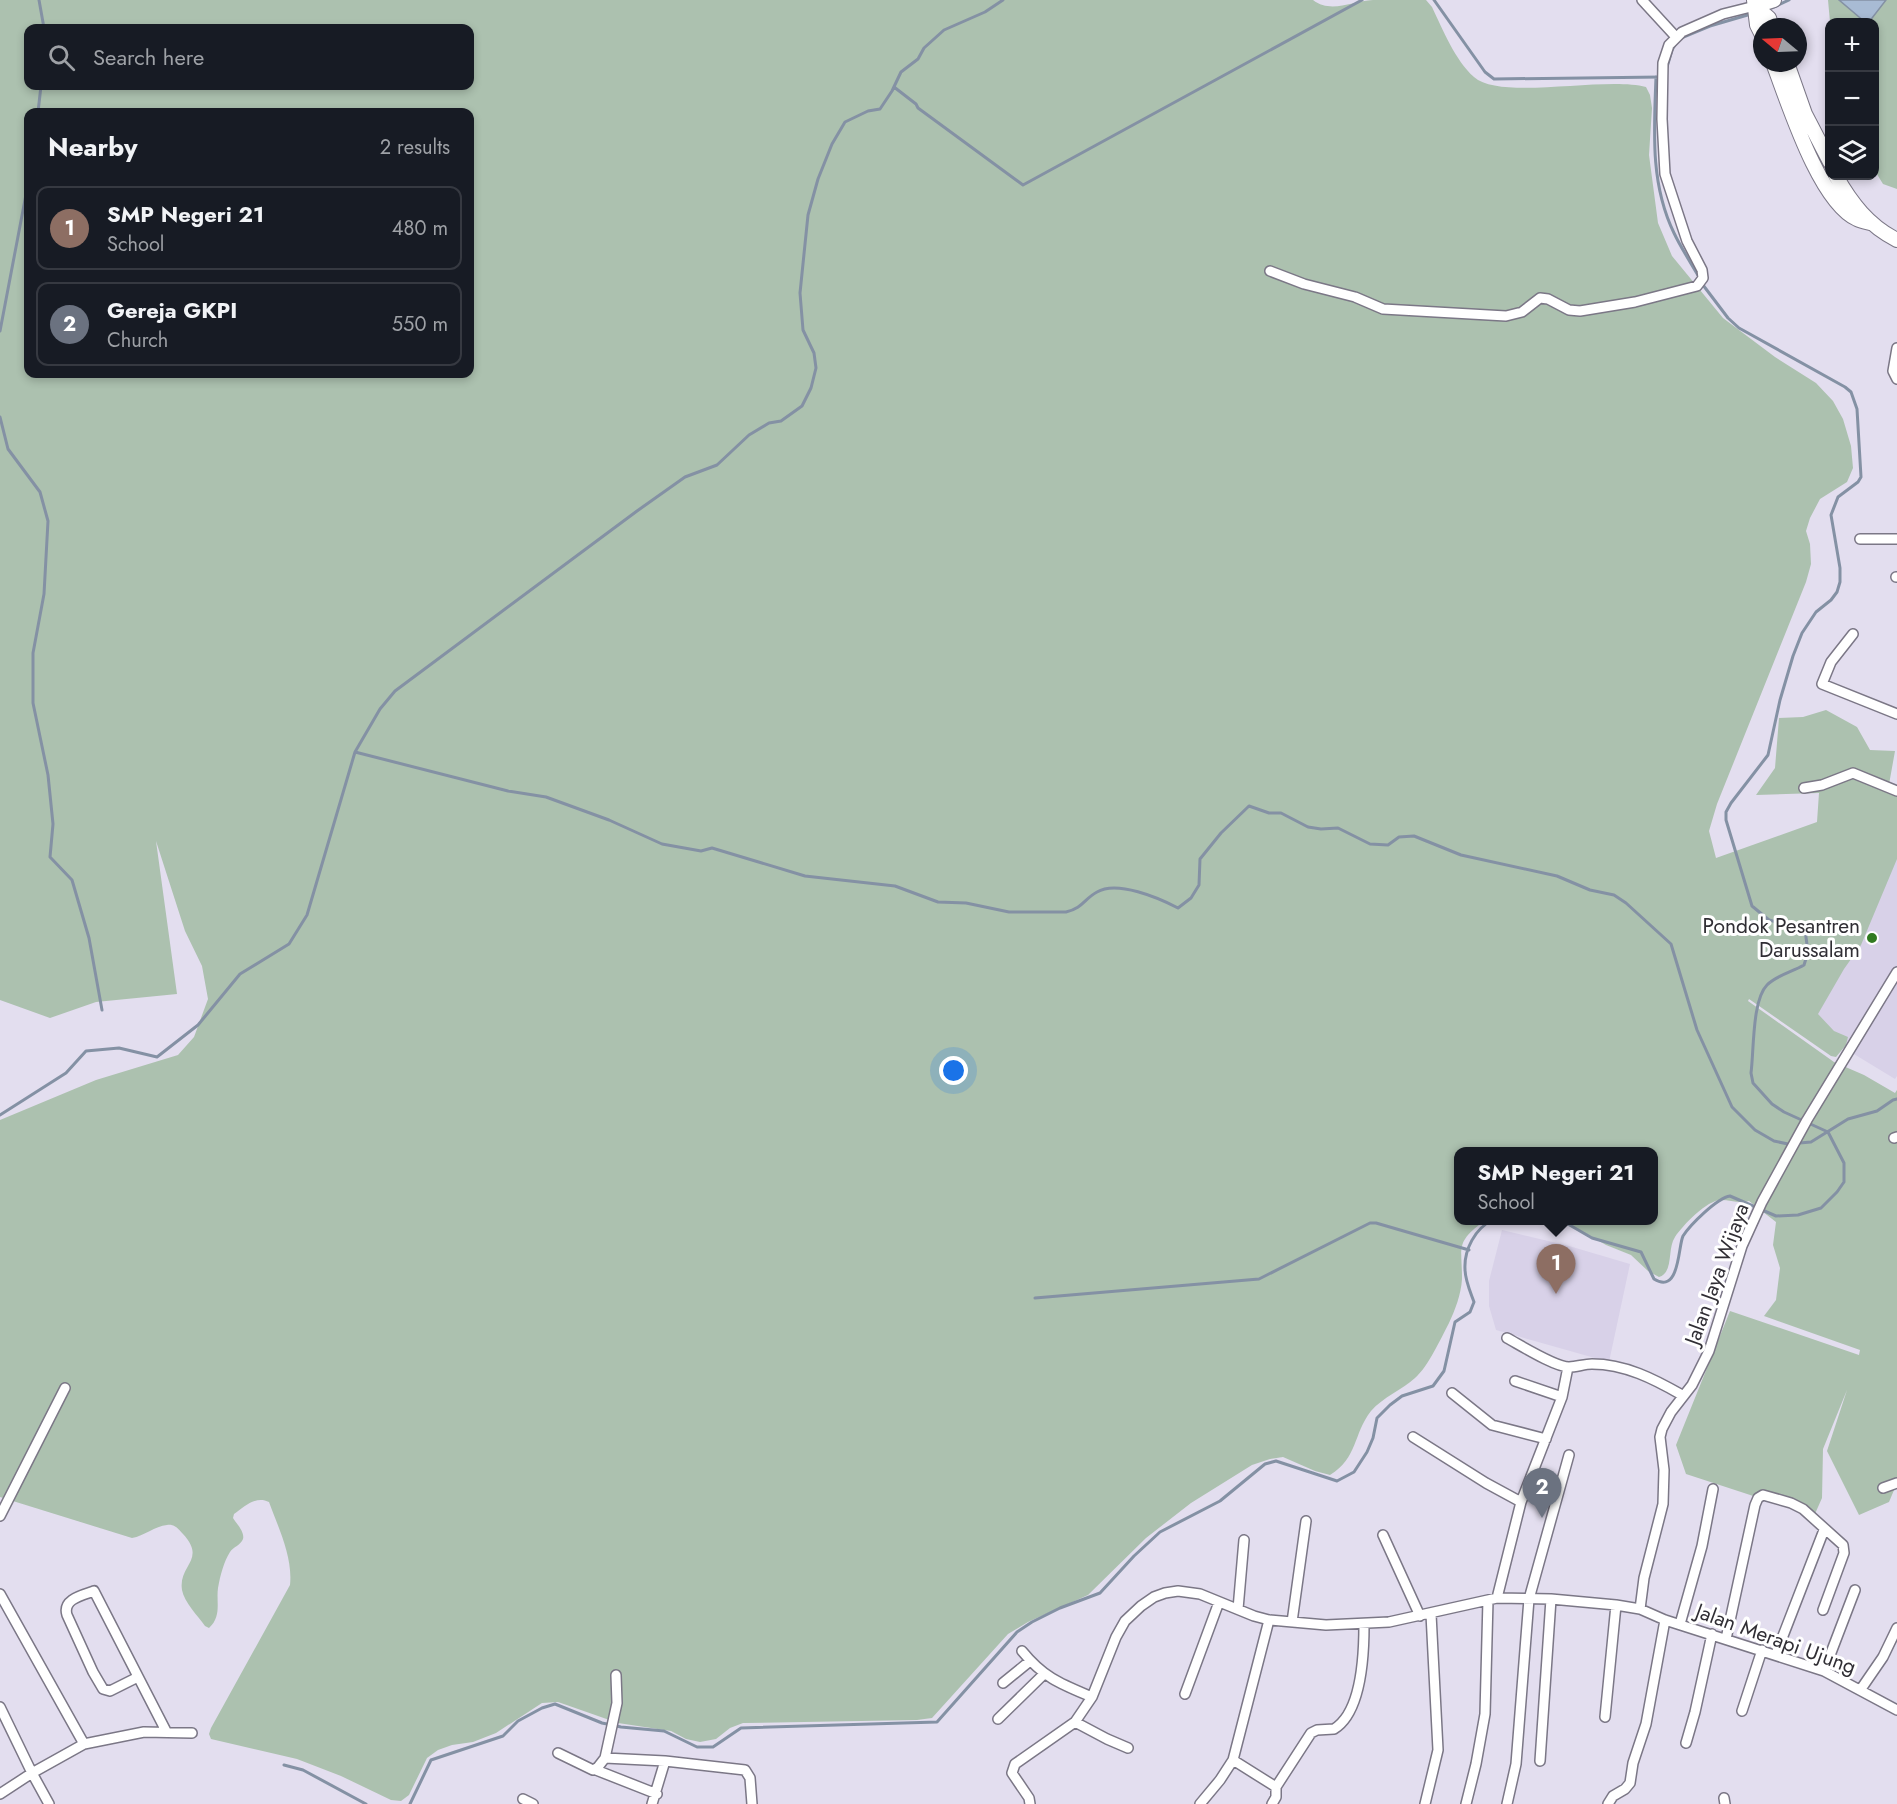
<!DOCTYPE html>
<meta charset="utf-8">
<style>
:root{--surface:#171b24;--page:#242831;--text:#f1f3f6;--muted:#9ea1a6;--line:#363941;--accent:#317a21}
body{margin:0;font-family:Jost,sans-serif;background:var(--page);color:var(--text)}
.controls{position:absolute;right:18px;top:18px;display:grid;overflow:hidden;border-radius:12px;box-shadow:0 3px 9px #0003}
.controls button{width:54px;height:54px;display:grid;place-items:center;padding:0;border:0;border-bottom:2px solid var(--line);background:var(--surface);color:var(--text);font:30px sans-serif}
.compass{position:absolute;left:1753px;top:18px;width:54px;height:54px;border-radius:50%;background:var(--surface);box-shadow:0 3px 9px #0003;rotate:289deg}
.you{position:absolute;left:954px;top:1071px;width:21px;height:21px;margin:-15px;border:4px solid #fff;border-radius:50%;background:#1a73e8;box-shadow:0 0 0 9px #1a73e833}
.badge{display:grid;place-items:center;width:39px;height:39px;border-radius:50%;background:var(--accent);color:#fff;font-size:20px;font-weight:700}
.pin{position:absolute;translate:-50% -50px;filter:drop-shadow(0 2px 3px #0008)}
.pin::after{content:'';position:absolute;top:32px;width:21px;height:18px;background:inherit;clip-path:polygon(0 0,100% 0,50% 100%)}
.popup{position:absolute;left:1454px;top:1147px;width:204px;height:78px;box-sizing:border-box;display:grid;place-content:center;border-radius:12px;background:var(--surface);filter:drop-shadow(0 2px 4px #0005);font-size:20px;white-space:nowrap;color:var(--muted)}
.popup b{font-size:22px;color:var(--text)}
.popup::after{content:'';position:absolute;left:50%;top:100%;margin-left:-12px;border:12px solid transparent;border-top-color:var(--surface)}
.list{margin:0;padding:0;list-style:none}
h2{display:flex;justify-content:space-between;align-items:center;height:78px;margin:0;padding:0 24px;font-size:26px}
h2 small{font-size:20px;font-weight:400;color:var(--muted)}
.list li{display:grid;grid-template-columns:39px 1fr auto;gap:18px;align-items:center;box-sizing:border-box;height:84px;margin:0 12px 12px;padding:0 12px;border:2px solid var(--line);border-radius:12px}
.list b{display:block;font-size:22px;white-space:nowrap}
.list p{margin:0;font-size:20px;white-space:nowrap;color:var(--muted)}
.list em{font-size:20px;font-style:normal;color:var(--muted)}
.icon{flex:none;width:33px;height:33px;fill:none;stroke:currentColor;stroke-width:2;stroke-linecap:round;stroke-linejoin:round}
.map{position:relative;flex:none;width:1897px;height:1804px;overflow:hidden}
.search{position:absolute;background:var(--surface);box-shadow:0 3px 9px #0003;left:24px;top:24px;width:450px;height:66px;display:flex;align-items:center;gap:15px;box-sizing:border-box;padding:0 21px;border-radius:12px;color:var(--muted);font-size:22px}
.panel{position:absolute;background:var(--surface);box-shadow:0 3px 9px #0003;left:24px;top:108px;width:450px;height:270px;border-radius:12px}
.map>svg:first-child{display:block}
.built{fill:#d8d1e8}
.green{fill:#acc1af;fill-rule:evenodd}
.water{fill:#a8bbd4;stroke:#8491a4;stroke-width:1.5}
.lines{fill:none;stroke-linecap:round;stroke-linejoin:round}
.stream{stroke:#8491a4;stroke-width:3}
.street-casing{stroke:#7b7786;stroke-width:12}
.secondary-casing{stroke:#7b7786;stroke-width:16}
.street{stroke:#fff;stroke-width:9}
.secondary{stroke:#fff;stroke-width:14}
.poi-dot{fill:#317a21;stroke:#fff;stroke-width:2}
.labels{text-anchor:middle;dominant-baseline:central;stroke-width:6;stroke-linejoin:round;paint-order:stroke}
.poi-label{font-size:21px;fill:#302e34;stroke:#fff;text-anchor:end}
.street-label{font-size:21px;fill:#302e34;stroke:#fff}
</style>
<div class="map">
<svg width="1897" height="1804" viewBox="0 0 1897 1804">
<rect width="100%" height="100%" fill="#e3deef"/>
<path class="built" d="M1897 855V1076L1895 1079 1798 1020Z
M1502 1230 1569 1246 1630 1264 1609 1362 1496 1330 1489 1306V1281Z"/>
<path class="green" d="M0 0H1313C1331 14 1352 1 1373 0 1390 0 1408 0 1426 0L1432 7C1443 30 1455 60 1474 77 1501 101 1604 76 1646 87L1650 95 1652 108 1649 155 1658 223 1672 256 1723 318 1775 357 1816 383 1833 401 1843 419 1851 446 1853 468 1847 482 1820 499 1810 518 1806 531 1810 544 1811 564 1806 582 1717 804 1709 831 1716 858 1817 822 1819 793 1756 795 1775 768 1779 718 1803 717 1826 710 1857 727 1870 750 1895 751 1888 790 1897 794V859L1861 945 1844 969 1818 1014 1834 1031 1848 1037 1846 1045 1836 1057 1831 1056 1749 999 1748 1001 1834 1062 1864 1075 1895 1093 1897 1090V1483L1889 1502 1859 1515 1827 1451 1847 1390 1823 1449 1822 1498 1814 1516 1686 1474 1676 1445 1730 1311 1859 1355 1860 1350 1764 1316 1776 1300 1780 1268 1773 1245 1776 1222 1749 1201C1739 1204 1731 1200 1721 1200 1707 1200 1683 1225 1675 1237 1667 1248 1674 1273 1659 1277L1648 1271 1631 1255 1606 1245 1564 1221 1654 1220V1152H1458V1220L1484 1221C1455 1243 1462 1246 1462 1279 1461 1295 1455 1310 1449 1323 1441 1338 1428 1367 1415 1378 1402 1390 1383 1397 1371 1411 1353 1434 1358 1458 1330 1475L1315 1471 1283 1457 1270 1459 1252 1465 1191 1503 1146 1538 1088 1595 1028 1622 1008 1634 932 1718 917 1720 743 1723 730 1728 716 1739 700 1742 686 1739 671 1731 618 1723 558 1702 542 1703 496 1733 473 1742 452 1745 438 1750 427 1758 409 1795 401 1801 391 1800 341 1776 297 1759 211 1739 209 1734 211 1728 290 1585C293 1557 278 1527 269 1502 256 1495 244 1507 234 1514L233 1518C236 1523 245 1532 243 1539 241 1545 233 1547 230 1552 224 1561 220 1576 218 1588 216 1602 222 1616 209 1628L205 1626C198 1616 184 1602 182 1590 178 1565 207 1560 183 1534 178 1529 175 1524 167 1525 155 1526 144 1536 132 1538L0 1497V1120L96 1080 178 1055 194 1037 208 999 202 966 185 931 156 841 177 994 96 1002 50 1018 0 1000ZM28 28H470V86H28ZM28 112H470V374H28Z
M1828 0H1897V189L1883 184 1875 171 1874 22H1830Z"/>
<path class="water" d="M1839 0H1886L1869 22H1865Z"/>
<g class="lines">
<path class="stream" d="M39 0 44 28
M1434 0 1485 72 1494 79 1661 77
M1772 8 1789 0
M1681 38 1710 26 1751 14
M1667 67 1672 50 1676 43
M1656 77C1654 130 1650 184 1674 233 1681 248 1691 263 1699 277
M894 87 916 104 918 108 1023 185 1362 0
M38 112 41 86
M0 331 28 184
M0 417 8 449 40 492 48 521 44 594 33 653V703L48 775 53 824 50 857 72 880 89 938 102 1010
M355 752 380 709 395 691 637 511 685 477 717 465 749 435 769 423 781 421 802 406 811 388 816 368 814 353 803 330 800 293 808 215 818 179 832 144 845 122 868 111 880 109 892 91 901 72 918 59 924 48 944 30 985 12 1003 0
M0 1115 66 1073 86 1051 119 1048 157 1057 198 1025 240 974 289 944 307 915 355 752 508 791 546 797 609 820 662 844 701 851 712 848 805 876 895 886 938 902 966 903 1009 912H1066C1083 908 1084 899 1097 892 1117 880 1159 898 1178 908L1191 898 1199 885 1200 859 1221 833 1249 806 1269 813H1281L1308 827 1321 829 1338 828 1370 844 1388 845 1399 837 1414 836 1461 855 1557 876 1590 890 1614 895 1626 903 1671 944 1697 1030 1732 1107 1755 1130 1774 1141 1788 1144 1811 1142 1848 1119 1877 1111 1893 1100 1897 1099
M1561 1220 1592 1238 1641 1252 1654 1279C1680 1295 1678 1246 1683 1236 1690 1225 1717 1198 1730 1196L1776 1216 1798 1215 1821 1208 1837 1192 1844 1182V1163L1828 1132 1784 1112 1772 1104 1753 1083 1751 1073C1754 1051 1752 1000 1767 985 1777 975 1792 972 1804 965L1808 952 1805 930 1769 920 1752 906 1726 820V812L1731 803 1768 755 1780 700 1793 656 1802 633 1816 612 1831 600 1837 592 1840 582V568L1831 515 1838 497 1858 482 1861 477 1857 409 1851 392 1845 387 1739 328 1728 318 1703 285
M1035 1298 1259 1279 1370 1223H1376L1469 1250
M284 1765 303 1770 366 1804
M410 1804 431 1760 503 1736 518 1721 542 1708 555 1704 602 1723 621 1727 664 1731 697 1747H713L741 1728 937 1722 1017 1632 1032 1622 1060 1608 1100 1593 1134 1556 1160 1532 1220 1501 1265 1464 1276 1461 1337 1481 1354 1472 1367 1452 1373 1438 1377 1418 1390 1405 1402 1396 1433 1386 1444 1371 1455 1322 1470 1312 1474 1302C1470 1291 1465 1280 1465 1269 1464 1250 1475 1228 1493 1220"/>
<g class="street-casing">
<path id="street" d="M1642 0 1676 37
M1270 271 1304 284 1355 297 1383 309 1506 316 1522 312 1540 298 1548 299 1569 310 1580 311 1635 302 1697 286 1703 278 1702 270 1687 241 1665 174 1662 119 1663 63 1669 45 1682 32 1723 14 1755 6
M1897 348 1893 371 1897 379
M1860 539H1897
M1896 577H1897
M1853 634 1831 662 1822 684 1897 714
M1804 788 1822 785 1853 773 1897 791
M1894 1138 1897 1137
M1507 1338C1520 1345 1555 1367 1569 1367 1577 1367 1584 1364 1592 1364 1625 1364 1654 1379 1682 1395
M1515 1381 1562 1397
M1452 1393 1492 1425 1546 1439
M1413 1437 1486 1483 1521 1502
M1883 1488 1897 1483
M0 1516 65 1388
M1383 1535 1420 1616
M0 1594 84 1744
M1497 1598 1521 1502 1562 1397 1568 1367
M1238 1609 1244 1540
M1640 1609 1644 1578 1663 1504 1664 1470 1660 1437 1662 1429 1671 1412 1692 1385 1709 1351 1742 1246 1762 1202 1807 1120 1897 972
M1292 1622 1306 1521
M1680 1624 1702 1546 1713 1489
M1726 1639 1755 1505 1758 1498 1763 1495 1791 1503 1803 1509 1843 1545 1844 1553 1823 1610
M1022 1651C1044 1678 1061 1684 1092 1697
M1776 1654 1824 1530
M1824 1671 1855 1590
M138 1677 110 1691 103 1689 93 1672 67 1615C62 1599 83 1595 94 1591L166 1731
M1003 1683 1030 1661
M1861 1689 1883 1657 1897 1628
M1185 1694 1219 1602
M0 1707 32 1773 49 1804
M1742 1711 1762 1650
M1605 1717 1616 1605
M998 1719 1044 1674
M1075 1722 1107 1739 1128 1748
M1686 1743 1695 1712 1712 1634
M558 1753 593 1770 598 1767 605 1758 617 1703 616 1675
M605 1758 665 1761 745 1770 750 1778 752 1804
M1233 1760 1276 1787V1797L1272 1804
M1540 1761 1551 1599
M596 1770 657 1794
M1276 1787 1311 1733 1317 1730 1334 1729C1362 1712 1364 1655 1364 1625
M0 1794 32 1773 84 1744 144 1732 192 1733
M1724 1798 1725 1804
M523 1799 533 1804
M652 1804 665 1761
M1030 1804 1029 1798 1012 1773 1015 1764 1075 1722 1092 1697 1116 1637 1125 1621 1141 1606 1154 1597 1165 1593 1178 1591 1200 1594 1254 1616 1269 1620 1326 1625 1389 1622 1497 1598 1551 1599 1616 1605 1640 1609 1665 1620 1824 1671 1897 1710
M1200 1804 1220 1780 1233 1760 1269 1620
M1425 1804 1438 1750 1431 1614
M1466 1804 1476 1764 1485 1714 1488 1600
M1507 1804 1516 1764 1529 1599 1569 1455
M1608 1804 1613 1796 1625 1789 1630 1783 1633 1763 1646 1724 1665 1620"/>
</g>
<g class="secondary-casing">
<path id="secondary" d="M1754 0 1757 25 1762 35
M1755 6 1769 18 1772 27
M1755 6 1774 0
M1773 63C1788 102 1819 202 1857 219 1861 221 1866 222 1870 223
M1787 63 1805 114 1830 162
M1836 176C1851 203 1869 226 1897 240"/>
</g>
<use href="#street" class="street"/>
<use href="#secondary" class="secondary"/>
</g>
<circle class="poi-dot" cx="1872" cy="938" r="6"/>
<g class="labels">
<g class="poi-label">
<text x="1860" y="926">Pondok Pesantren<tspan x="1860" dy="24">Darussalam</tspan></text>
</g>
<g class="street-label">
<text transform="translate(1717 1274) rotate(-70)">Jalan Jaya Wijaya</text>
<text transform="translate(1776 1639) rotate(20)">Jalan Merapi Ujung</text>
</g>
</g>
</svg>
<div class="controls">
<button>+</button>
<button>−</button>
<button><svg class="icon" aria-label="layers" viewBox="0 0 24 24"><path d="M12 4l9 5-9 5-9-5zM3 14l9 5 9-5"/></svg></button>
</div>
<svg class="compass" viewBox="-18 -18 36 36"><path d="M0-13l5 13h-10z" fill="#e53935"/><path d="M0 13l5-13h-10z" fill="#9ea1a6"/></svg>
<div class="you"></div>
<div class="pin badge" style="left:1556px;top:1294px;background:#8d6e63">1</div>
<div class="popup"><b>SMP Negeri 21</b>School</div>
<div class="pin badge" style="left:1542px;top:1518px;background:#6b7280">2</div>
<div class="search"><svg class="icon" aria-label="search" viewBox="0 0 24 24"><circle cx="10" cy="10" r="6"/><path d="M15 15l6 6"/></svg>Search here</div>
<section class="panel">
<h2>Nearby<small>2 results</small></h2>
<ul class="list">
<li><span class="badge" style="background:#8d6e63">1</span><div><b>SMP Negeri 21</b><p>School</p></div><em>480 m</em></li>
<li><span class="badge" style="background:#6b7280">2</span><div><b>Gereja GKPI</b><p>Church</p></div><em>550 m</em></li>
</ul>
</section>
</div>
